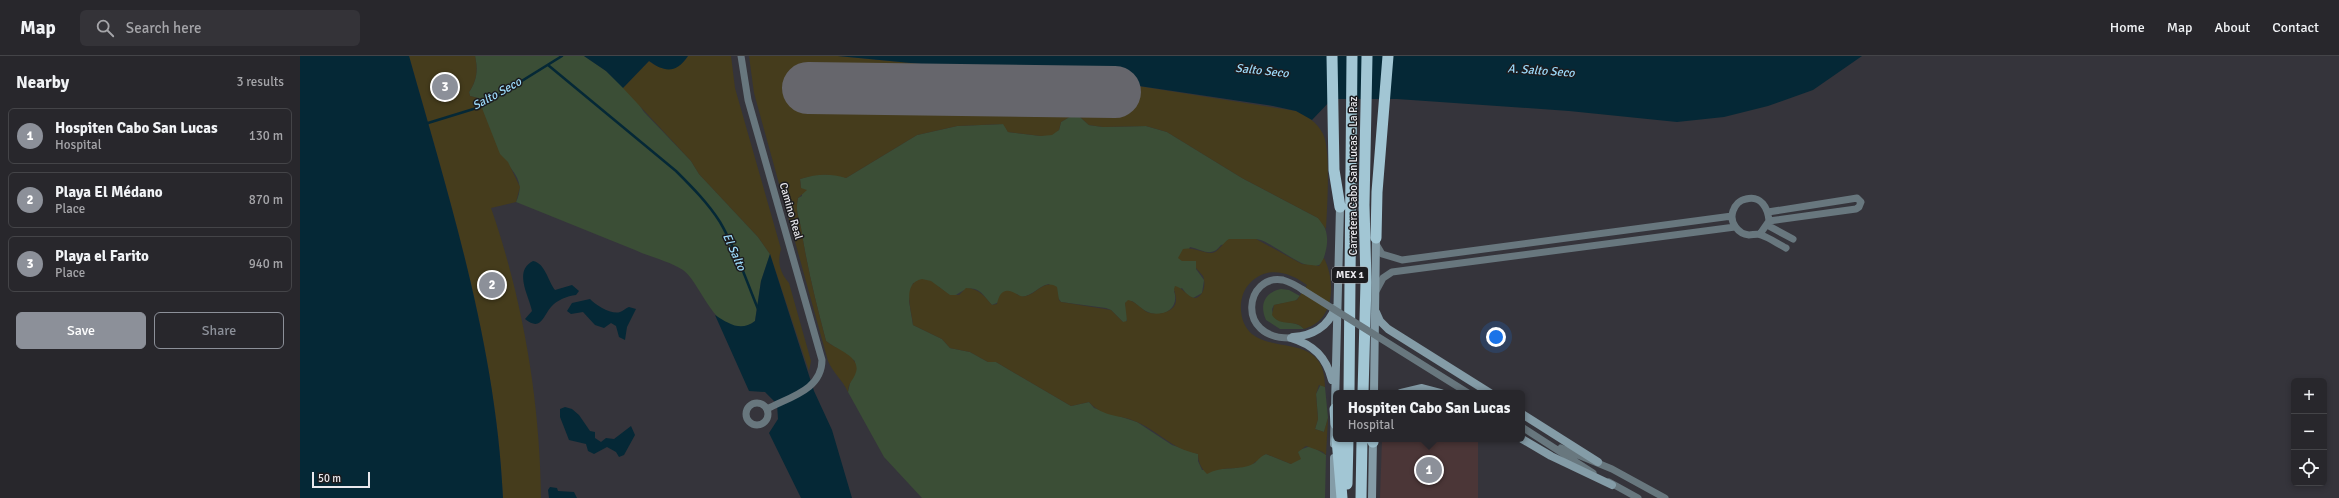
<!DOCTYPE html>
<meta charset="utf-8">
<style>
:root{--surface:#28272c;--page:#343338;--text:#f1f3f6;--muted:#a5a5a9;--line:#444448;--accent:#8c9099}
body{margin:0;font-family:Signika,sans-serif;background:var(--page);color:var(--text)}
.controls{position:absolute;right:12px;bottom:12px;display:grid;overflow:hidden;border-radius:6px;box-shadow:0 2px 6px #0003}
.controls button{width:36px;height:36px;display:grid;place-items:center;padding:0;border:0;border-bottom:1px solid var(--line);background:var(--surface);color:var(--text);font:20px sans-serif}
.scale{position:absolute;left:12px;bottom:10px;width:58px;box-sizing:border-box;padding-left:4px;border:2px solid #e9e8ed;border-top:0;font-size:11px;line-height:14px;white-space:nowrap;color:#e9e8ed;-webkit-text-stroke:3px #1c1c1f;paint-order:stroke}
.you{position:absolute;left:1196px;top:281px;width:14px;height:14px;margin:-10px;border:3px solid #fff;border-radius:50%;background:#1a73e8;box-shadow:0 0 0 6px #1a73e833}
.badge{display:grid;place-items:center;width:26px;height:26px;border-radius:50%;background:var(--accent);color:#fff;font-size:13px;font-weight:700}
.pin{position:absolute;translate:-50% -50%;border:2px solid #fff;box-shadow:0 1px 4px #0006}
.popup{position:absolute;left:1033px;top:334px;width:192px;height:52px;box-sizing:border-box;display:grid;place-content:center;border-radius:6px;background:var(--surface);filter:drop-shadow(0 1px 3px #0005);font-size:13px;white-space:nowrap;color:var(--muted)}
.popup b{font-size:15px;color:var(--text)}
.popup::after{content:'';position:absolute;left:50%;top:100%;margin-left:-8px;border:8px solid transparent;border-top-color:var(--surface)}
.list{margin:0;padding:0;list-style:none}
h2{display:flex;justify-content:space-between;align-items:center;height:52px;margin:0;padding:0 16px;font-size:17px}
h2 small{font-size:13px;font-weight:400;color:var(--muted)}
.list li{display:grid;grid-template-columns:26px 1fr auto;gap:12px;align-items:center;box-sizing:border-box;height:56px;margin:0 8px 8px;padding:0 8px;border:1px solid var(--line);border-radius:6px}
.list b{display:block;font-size:15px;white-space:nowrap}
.list p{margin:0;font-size:13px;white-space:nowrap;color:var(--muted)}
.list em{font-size:13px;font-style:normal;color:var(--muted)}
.actions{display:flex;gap:8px;padding:12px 16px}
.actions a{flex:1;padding:9px 0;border:1px solid var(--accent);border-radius:6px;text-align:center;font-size:14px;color:var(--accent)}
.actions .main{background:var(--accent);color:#fff}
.icon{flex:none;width:22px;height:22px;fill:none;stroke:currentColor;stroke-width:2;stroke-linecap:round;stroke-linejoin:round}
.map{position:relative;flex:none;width:2039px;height:442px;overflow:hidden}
header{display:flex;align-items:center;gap:24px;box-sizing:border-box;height:56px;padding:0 20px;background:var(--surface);border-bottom:1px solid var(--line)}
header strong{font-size:19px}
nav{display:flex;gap:22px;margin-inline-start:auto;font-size:14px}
.search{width:280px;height:36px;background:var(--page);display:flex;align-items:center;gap:10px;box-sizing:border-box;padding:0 14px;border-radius:6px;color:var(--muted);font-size:15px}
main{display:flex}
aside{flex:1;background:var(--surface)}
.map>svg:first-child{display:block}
.medical{fill:#4b3637}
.green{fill:#3b4e36}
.sand{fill:#453c1c}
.water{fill:#052836}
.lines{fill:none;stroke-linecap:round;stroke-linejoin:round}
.stream{stroke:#052836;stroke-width:2.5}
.runway{stroke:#66666c;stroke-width:52}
.minor{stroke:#68777e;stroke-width:7}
.secondary{stroke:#849ca7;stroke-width:8}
.trunk{stroke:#a2c6d4;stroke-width:11}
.minor-bridge{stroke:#68777e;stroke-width:7}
.labels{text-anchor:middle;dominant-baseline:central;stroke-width:3;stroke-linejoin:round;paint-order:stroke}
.shield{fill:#1c1c1f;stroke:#acabaf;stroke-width:1}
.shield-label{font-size:10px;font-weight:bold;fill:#e9e8ed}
.street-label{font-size:11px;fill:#e9e8ed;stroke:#1c1c1f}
.water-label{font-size:12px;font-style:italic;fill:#9cdafa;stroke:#1c1c1f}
</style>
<header>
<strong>Map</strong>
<div class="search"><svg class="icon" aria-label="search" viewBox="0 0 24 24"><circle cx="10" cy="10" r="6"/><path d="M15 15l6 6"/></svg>Search here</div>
<nav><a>Home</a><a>Map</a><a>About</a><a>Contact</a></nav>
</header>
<main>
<aside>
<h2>Nearby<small>3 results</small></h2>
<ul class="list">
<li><span class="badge">1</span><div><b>Hospiten Cabo San Lucas</b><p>Hospital</p></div><em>130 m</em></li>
<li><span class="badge">2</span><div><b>Playa El Médano</b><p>Place</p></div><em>870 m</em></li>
<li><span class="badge">3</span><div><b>Playa el Farito</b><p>Place</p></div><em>940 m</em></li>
</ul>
<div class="actions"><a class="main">Save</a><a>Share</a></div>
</aside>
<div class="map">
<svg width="2039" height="442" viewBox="0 0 2039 442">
<rect width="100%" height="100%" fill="#35343b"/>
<path class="medical" d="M1082 383H1178V442H1080Z"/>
<path class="green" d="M175 0H284L306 15 334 41 344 56 391 105 399 118 458 181 470 198 461 225 455 265C419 293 402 227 383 214 369 205 350 201 335 194 295 178 256 162 216 146 227 123 210 114 199 97 191 84 182 58 178 42L170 40 169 36C177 24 178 14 175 0Z
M771 60 780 61 789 69 803 71 846 70 867 76 942 122 1018 162C1031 175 1028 191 1022 207 1007 221 972 183 955 183 944 183 932 187 921 189 911 202 904 194 890 191L882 205H896V213L904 224 902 237 893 242 888 240 882 232 874 235C880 252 863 263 848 256 842 254 837 248 832 245L825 247 828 260 826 266H823L811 254 806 252 761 246 749 228C738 230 733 240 721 241L717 238 692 249C684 241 679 228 665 234 659 236 657 240 650 240L639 231 613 227 609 245 613 269 642 283 650 292 670 296 688 306H696L771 350 789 346 794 352 837 366 872 389 898 398V405L902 414 936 412 955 407 959 401 966 398 991 408 999 394 1011 390 1026 399 1025 442H622L584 401 548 336 555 305 526 285C516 247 507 211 501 172 499 160 495 157 498 142L502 140 500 123 517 118 539 119 546 122 617 79 657 70 704 68 708 76 741 80 759 74 761 66Z
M981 233 989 234 1000 240 995 245 974 249 972 253C974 273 994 261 1004 273H980L966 264C959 249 965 236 981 233Z
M1021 328 1025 331 1028 362 1024 376 1015 373 1018 363 1016 338Z"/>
<path class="sand" d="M109 0H175C178 14 177 24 169 36L170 40 178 42 200 98 208 106 220 131 216 146 191 152C223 244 240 345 241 442H203C196 290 150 145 109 0Z
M388 0H431L435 32 481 193C477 207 480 216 489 227L511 305 509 315 470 198 458 181 399 118 391 105 323 32 349 5C363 16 377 16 388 0Z
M449 0H538L819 27 996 55C1007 60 1017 66 1023 78 1031 93 1027 154 1026 173L1018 162 942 122 867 76 846 70 803 71 789 69 780 61 771 60 761 66 759 74 752 79 741 80 708 76 703 68 657 70 617 79 546 122C529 117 517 118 500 123L501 132 507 134 498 142C495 157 499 160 501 172 507 211 516 247 526 285 535 293 561 300 556 316 554 324 548 326 548 336 542 323 533 317 528 305L454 37Z
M929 183H956L1002 208 1019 210 1024 202C1036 226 1035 265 1004 273 995 262 981 272 972 259L974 249 997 244 1007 229C990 216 967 209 950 227 943 234 940 245 941 255 947 311 1026 265 1025 331L1019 329 1016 338 1018 363 1015 373 1024 376 1028 362 1026 399 1023 396 1006 390 998 396 1001 403 991 408 966 398C959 401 956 408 948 410 934 414 921 410 907 418 901 412 898 406 898 398 870 392 860 376 837 366 820 358 803 362 789 346L771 350 696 306H688L670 296 650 292 642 283 613 269C612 255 601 227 622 223L631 225 650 239H659L666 232C680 233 683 239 692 249L697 248C698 244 699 239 703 236 713 231 718 243 726 240 738 237 744 223 757 231L759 244 761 246 811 254 823 266 827 265 825 247 828 244C835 245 840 252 847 256 856 260 875 257 876 245 876 241 875 237 874 233L875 230C884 231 893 251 902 237 905 232 905 225 903 220L896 212V205H882L878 202 883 193C895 190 907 200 915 196 919 194 924 186 929 183Z"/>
<path class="water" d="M0 0H109C150 145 196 290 203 442H0Z
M284 0H388C376 18 364 16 349 5L323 32 306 15Z
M538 0H1562L1513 34 1468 50 1424 61 1377 66 1269 55 1097 43H1032L1012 64 996 55 973 50 819 27Z
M470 198 514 335 532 374 552 442H501L469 377 478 363 477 348 465 336 449 335 415 259C429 268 441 276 455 265L461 225Z
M233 205C245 207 248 225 255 234L272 229 279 235 276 239C267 240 257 244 251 251 243 260 241 276 225 263L232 255C229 240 213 215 233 205Z
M290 243C295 249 312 259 320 256 323 255 326 252 329 251L336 253 327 271 325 284 319 281 316 270 311 267 304 272 295 269 283 256 271 258 267 255 272 247Z
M265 351 272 353 279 359 290 375 295 376V382L301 386 306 382 314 383 331 370 335 379 324 399 319 401 316 396 307 391 294 398 288 395 286 388 269 384 260 361V353Z
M250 431 257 432 258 435 274 436 277 442H249L248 434Z"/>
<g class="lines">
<path class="stream" d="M248 9 376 115C392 131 408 147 420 166 436 193 446 224 458 253
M128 67 180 51 262 0"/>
<path class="runway" d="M508 32 815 36"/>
<path class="minor" d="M441 0 448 44 522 304C522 334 489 341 467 353
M1468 156 1551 143 1557 142 1561 146 1559 151 1556 153 1469 165
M1467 169 1493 183
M1460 178 1469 165C1468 152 1461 139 1446 143 1440 144 1435 149 1433 155 1429 166 1438 178 1449 179 1453 179 1458 177 1461 179 1470 182 1478 188 1486 192
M1076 188 1082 198 1102 204 1432 160
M1076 235 1083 222 1092 216 1435 171
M991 282C934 283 946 217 983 224 990 226 997 230 1003 234
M446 358a11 11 0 1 1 22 0a11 11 0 1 1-22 0Z
M1222 371 1293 417
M1261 392 1312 413 1365 442
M1309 426 1338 442"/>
<path class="secondary" d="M1076 256 1080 265 1088 273 1190 337
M993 281C1012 280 1028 271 1035 252
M991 282C1014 289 1026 301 1032 324
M1074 337 1076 182
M1101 337 1122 332 1141 337
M1222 358 1298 406
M1222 383 1251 400 1312 429
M1034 388 1040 151
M1034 442V402
M1072 442 1073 383"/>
<path class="trunk" d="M1032 0 1034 114 1040 151
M1076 182 1077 136 1088 0
M1049 337 1052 0
M1063 337 1066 226 1064 149 1067 0
M1035 353 1036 368
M1037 383 1042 442
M1072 383 1073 386
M1047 428 1048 383
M1061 442 1062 383"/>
<path class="minor-bridge" d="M1003 234 1168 337"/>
</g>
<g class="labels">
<rect class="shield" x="1032" y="211" width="36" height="16" rx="3"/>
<g class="shield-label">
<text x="1050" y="219">MEX 1</text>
</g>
<g class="street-label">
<text transform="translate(1053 120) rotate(-90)">Carretera Cabo San Lucas - La Paz</text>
<text transform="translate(491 155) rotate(74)">Camino Real</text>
</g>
<g class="water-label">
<text transform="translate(962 15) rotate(6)">Salto Seco</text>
<text transform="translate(1241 15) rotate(4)">A. Salto Seco</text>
<text transform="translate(197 38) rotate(-29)">Salto Seco</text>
<text transform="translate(434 196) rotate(66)">El Salto</text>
</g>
</g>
</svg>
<div class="controls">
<button>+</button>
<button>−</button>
<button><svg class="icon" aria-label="locate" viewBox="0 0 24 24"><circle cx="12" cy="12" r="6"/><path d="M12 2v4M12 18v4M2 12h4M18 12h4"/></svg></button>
</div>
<div class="scale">50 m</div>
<div class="you"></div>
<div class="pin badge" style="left:1129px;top:414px">1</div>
<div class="popup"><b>Hospiten Cabo San Lucas</b>Hospital</div>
<div class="pin badge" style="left:192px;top:229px">2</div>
<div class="pin badge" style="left:145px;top:31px">3</div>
</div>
</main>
